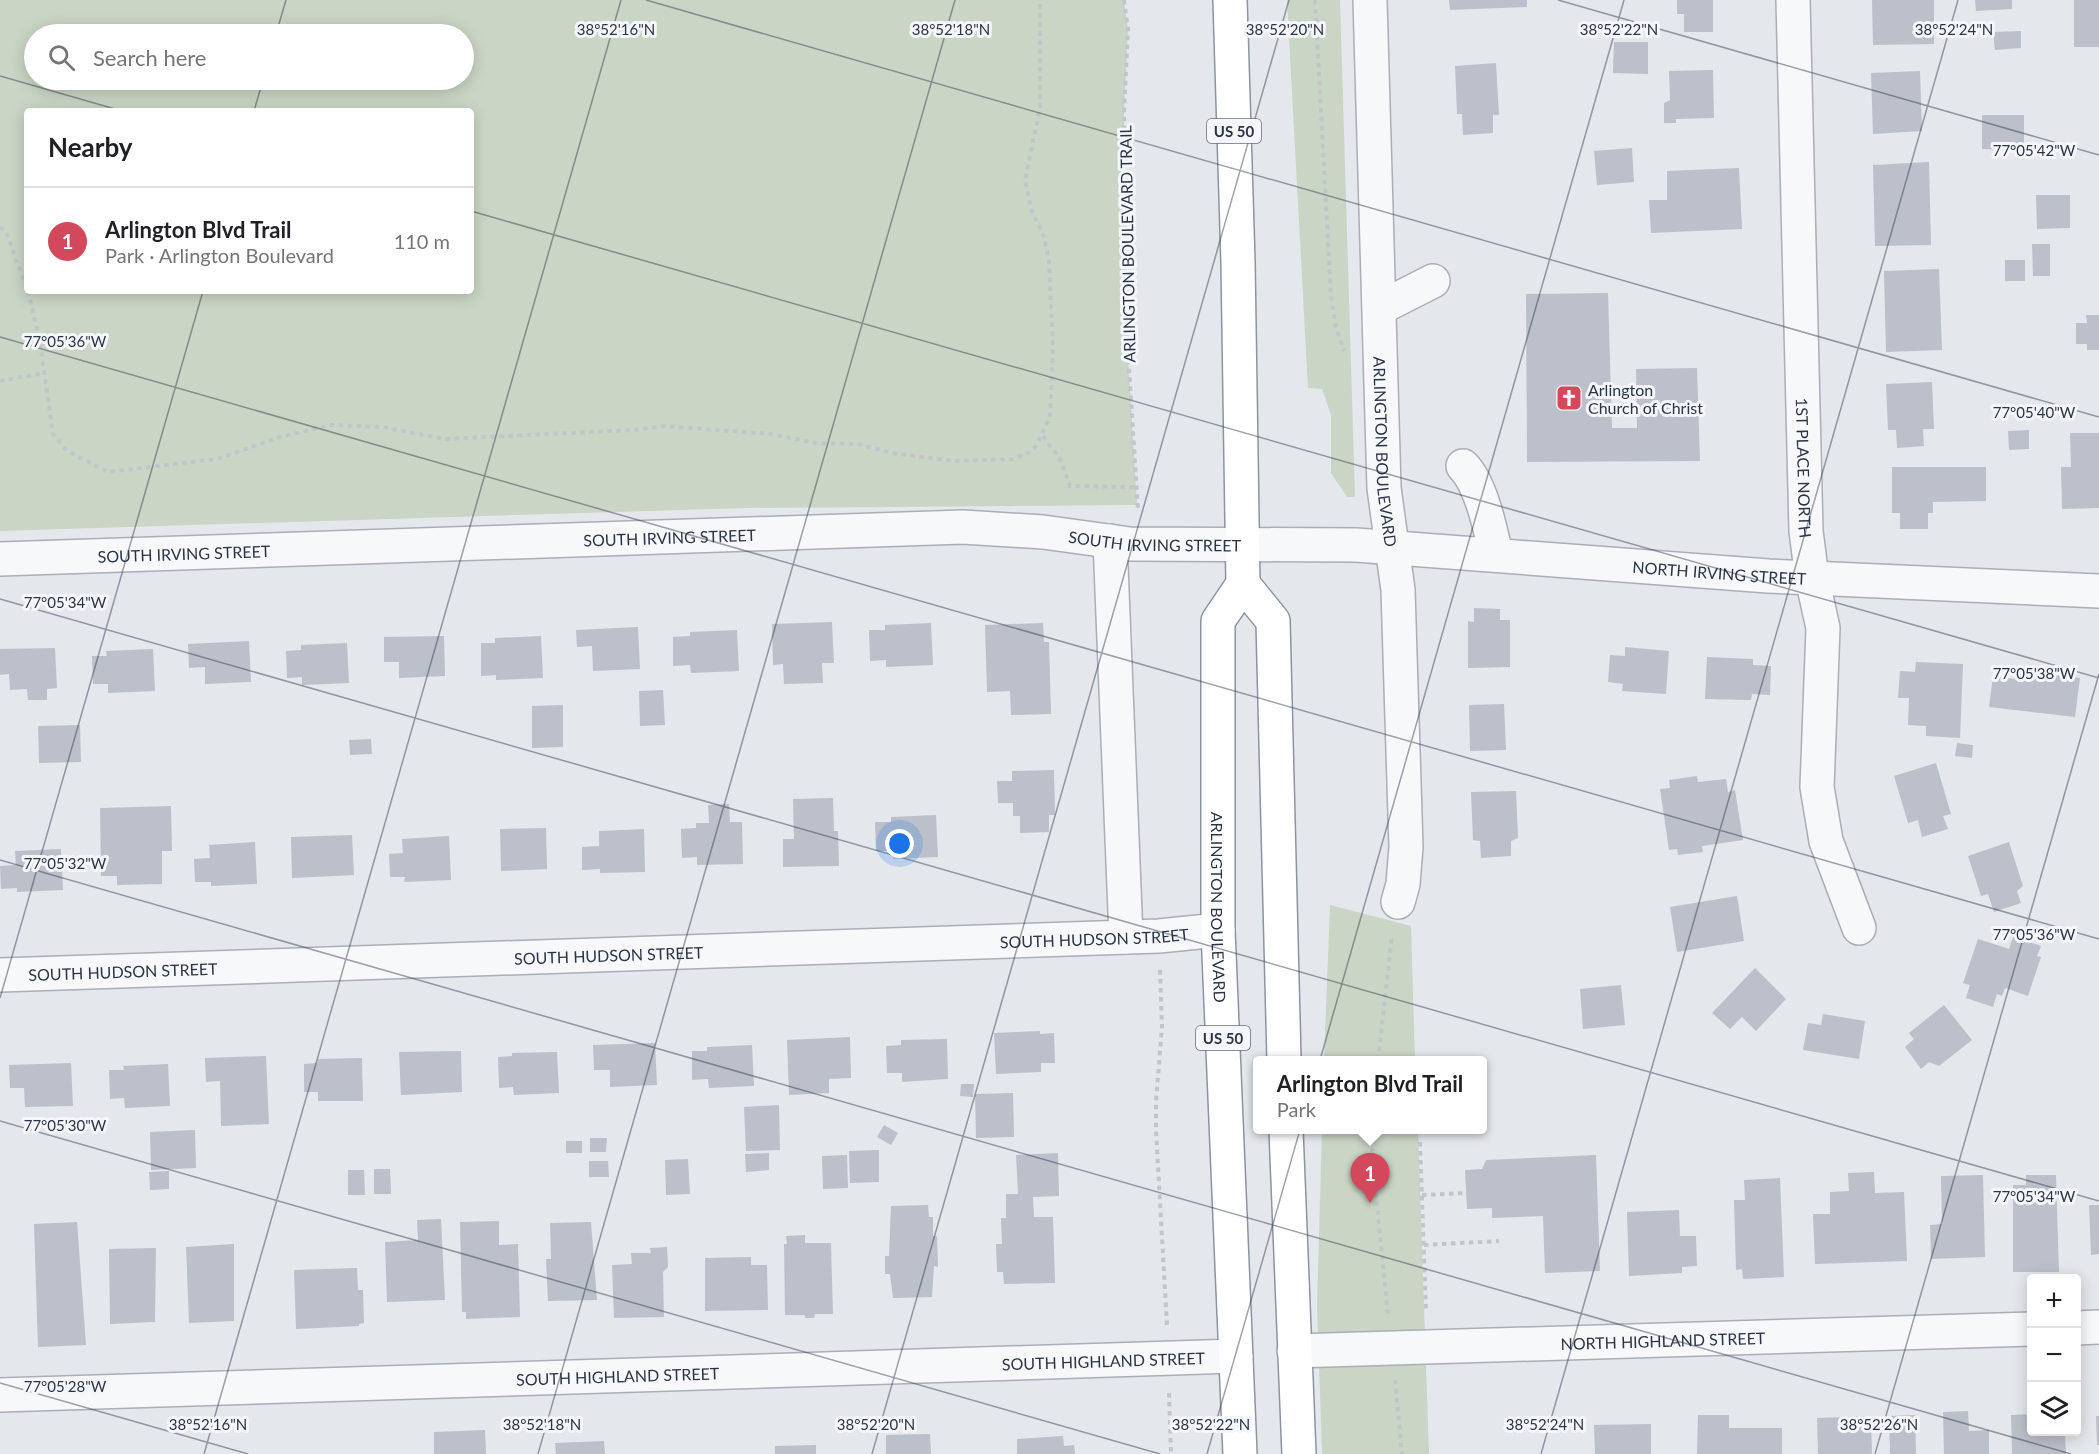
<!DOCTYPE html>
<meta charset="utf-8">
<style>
:root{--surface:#fff;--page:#f2f2f2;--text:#202124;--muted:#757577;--line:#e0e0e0;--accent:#d1495b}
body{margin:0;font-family:Lato,sans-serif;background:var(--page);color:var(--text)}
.controls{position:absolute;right:18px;bottom:18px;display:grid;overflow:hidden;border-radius:6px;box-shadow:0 3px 15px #0003}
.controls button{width:54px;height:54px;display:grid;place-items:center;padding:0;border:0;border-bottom:2px solid var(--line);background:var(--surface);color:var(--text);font:30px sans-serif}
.you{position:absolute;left:900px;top:844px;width:21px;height:21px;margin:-15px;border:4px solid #fff;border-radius:50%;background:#1a73e8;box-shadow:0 0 0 9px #1a73e833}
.badge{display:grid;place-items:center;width:39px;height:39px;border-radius:50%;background:var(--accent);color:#fff;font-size:20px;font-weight:700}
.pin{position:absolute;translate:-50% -50px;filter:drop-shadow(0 2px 3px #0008)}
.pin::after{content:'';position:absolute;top:32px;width:21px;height:18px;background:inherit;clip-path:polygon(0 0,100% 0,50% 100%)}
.popup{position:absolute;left:1253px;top:1056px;width:234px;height:78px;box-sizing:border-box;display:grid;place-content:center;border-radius:6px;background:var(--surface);filter:drop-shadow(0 2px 4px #0005);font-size:20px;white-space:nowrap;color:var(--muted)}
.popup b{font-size:22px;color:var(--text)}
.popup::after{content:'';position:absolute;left:50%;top:100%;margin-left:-12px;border:12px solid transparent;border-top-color:var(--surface)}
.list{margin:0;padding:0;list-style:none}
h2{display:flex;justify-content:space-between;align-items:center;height:78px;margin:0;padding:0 24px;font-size:26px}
h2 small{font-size:20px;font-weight:400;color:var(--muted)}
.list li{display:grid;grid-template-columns:39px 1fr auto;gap:18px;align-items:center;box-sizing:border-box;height:108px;padding:0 24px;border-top:2px solid var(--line)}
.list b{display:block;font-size:22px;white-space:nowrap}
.list p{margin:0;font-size:20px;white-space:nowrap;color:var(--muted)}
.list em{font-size:20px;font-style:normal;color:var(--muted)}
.icon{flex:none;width:33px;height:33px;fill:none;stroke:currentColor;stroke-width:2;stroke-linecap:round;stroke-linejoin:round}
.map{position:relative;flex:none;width:2099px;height:1454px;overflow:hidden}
.search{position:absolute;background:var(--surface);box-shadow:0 3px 15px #0003;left:24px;top:24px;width:450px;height:66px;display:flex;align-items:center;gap:15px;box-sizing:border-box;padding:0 21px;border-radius:33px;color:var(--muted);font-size:22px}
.panel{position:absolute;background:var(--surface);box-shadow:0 3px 15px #0003;left:24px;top:108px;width:450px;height:186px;border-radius:6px}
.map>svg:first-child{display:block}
.green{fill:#c9d6c5;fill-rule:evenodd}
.building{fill:#bbc0ca}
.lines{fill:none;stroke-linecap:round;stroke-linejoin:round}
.minor-casing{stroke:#a9aeb7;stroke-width:36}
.highway-casing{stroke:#8b94a3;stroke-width:36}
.path{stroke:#c2c5cb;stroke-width:4;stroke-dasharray:4.5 4.5;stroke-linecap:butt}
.minor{stroke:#f7f8fa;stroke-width:33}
.highway{stroke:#fff;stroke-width:33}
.ticks{fill:none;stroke:#2b3445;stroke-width:1.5;stroke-opacity:0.45}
.labels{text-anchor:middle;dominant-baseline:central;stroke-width:6;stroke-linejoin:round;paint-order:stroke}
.shield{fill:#f4f6f9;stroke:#676e7b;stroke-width:1.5}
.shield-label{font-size:15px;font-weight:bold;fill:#2b3445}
.street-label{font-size:16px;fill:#2b3445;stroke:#f4f6f9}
.poi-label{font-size:16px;fill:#2b3445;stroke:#f4f6f9;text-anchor:start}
.ticks-label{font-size:15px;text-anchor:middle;fill:#2b3445;stroke:#f4f6f9;stroke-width:6;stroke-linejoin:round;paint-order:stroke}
</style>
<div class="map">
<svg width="2099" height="1454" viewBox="0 0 2099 1454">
<rect width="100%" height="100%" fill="#e4e7ec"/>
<path class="green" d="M0 0H1124L1128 30 1124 112 1125 304 1137 505 746 508 0 531ZM34 34H464V80H34ZM27 111H471V291H27Z
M1287 0H1340L1355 497H1347L1331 473V415L1322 389 1308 388Z
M1330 905 1411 926 1415 1060H1324Z
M1322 1130H1418L1429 1454H1322L1317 1305Z"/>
<path class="building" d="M1449 0H1527V7L1450 10Z
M1677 0H1713V32H1684V14H1677Z
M1872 0H1934V44L1873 45Z
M1975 0H2012V9L1976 11Z
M2074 0H2099V47H2074Z
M2021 31V48L1995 50 1993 32Z
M1614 42H1648V74L1613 73Z
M1496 63 1499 115H1493V133L1463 135 1462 114H1457L1455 66Z
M1713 70 1714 118 1676 119V123H1664V103L1670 100 1669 71Z
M1920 71 1922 131 1873 134 1871 73Z
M1982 115H2024V150L1982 149Z
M1632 148 1634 182 1597 185 1594 151Z
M1929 162 1931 245 1875 246 1873 165Z
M1739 168 1742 229 1651 233 1649 200H1667V171Z
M2036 195H2070V228L2037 229Z
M2032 244H2050V276H2033Z
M2005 260H2025V281H2005Z
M1939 269 1942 350 1886 352 1884 271Z
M1608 293 1612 428H1637L1636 369 1697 368 1700 461 1527 462 1526 294Z
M2086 315H2099V350H2087V344H2076V323H2087Z
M1932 382 1934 429H1923L1924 446 1897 448 1896 430H1888L1886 384Z
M2029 430V449L2009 450 2008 431Z
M2070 433H2099V508L2062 509 2061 467H2071Z
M1892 467H1986V501L1933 502V513H1928V529H1900V513H1892Z
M1474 608 1500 609V620H1510V667L1468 668V621L1474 622Z
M832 622 834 663H822L823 683 784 684 783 664 773 665 772 624Z
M931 623 933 665 886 667V660L870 661 869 630H885V625Z
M1043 623 1044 642H1049L1051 714 1011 715 1010 691 987 692 985 625Z
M638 627 640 669 593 671 592 646 577 647 576 630Z
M737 630 739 671 691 673 690 665 673 666V637L690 636V632Z
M444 636 445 676 399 678V662H384V637Z
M541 636 543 678 496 680V675L481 676V643H495V638Z
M249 641 251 682 205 684V667L189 668 188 644Z
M347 643 349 683 302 685V677L287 678 286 651 301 650V645Z
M1625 647 1669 651 1666 694 1622 691 1623 684 1608 682 1610 655 1625 656Z
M55 648 57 688 47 689V700H28L27 689 10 690 9 674 0 675V649Z
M153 649 155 691 108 693V684H93L92 656H107L106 651Z
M1707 657 1753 659V665L1771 666 1770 695 1752 694 1751 700 1705 699Z
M1916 662 1963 664 1960 738 1926 736V726L1908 725 1909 698H1898L1900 671 1915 672Z
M2020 671 2080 678 2075 717 1989 707 1993 676 2016 679Z
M663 690 665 725 640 726 639 691Z
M1504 704 1506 750 1470 751 1469 705Z
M563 705V747L532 748V706Z
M80 725 81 762 39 763 38 726Z
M371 739 372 754 350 755 349 740Z
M1957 743 1973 745 1972 758 1955 756Z
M1936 763 1951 814 1943 816 1948 829 1922 837 1918 820 1908 823 1894 776Z
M1054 770 1055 815H1049V832L1020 833V816H1013V803H998L997 781H1012V771Z
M1697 776 1698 782 1726 779 1728 792 1735 790 1743 840 1702 846 1703 852 1678 855 1677 849 1669 850 1660 789 1670 788 1669 780Z
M1516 791 1518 838 1511 841V856L1481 858 1480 841 1473 840 1471 792Z
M833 798 834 831H838L839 866 783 867V839H794L793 799Z
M729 804 730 822H742L743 864 697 865V857L682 858 681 829 696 828V823H709L708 805Z
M171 806 172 851H162V884L117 885V876H101L100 808Z
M936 815 938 857 893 859 892 851H876L875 822H891V817Z
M546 828 547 869 501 871 500 829Z
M644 829 645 872 600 873V869L582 870V847L599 846V831Z
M352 835 354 875 292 878 291 837Z
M449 836 451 880 404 882 405 877H390L389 854 403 853 402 839Z
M255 842 257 884 211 886V882H195L194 859 210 858 209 845Z
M2009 842 2023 886 2017 891 2021 903 1994 912 1988 894 1981 896 1968 856Z
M61 849 63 890 17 892V888L1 889 0 866 16 865 15 851Z
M1737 896 1744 941 1677 952 1670 907Z
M2013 937 2041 946 2037 956 2041 957 2028 996 2005 988 2002 996 1997 994 1993 1007 1966 998 1970 985 1963 983 1978 939 2009 949Z
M1755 968 1786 999 1756 1031 1742 1017 1730 1029 1712 1013Z
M1621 985 1625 1025 1583 1029 1580 989Z
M1944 1005 1972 1040 1939 1066 1929 1062 1921 1069 1905 1047 1914 1039 1909 1033Z
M1823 1014 1865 1021 1859 1059 1803 1050 1808 1023 1821 1025Z
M1040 1031V1034L1054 1033 1055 1063H1041V1072L996 1074 994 1033Z
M850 1037 851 1078 829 1079V1093L789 1095 787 1040Z
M947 1039 948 1079 902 1082V1073H887L886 1046 901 1045V1040Z
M655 1043 657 1085 610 1087V1070H594L593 1045Z
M752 1045 754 1086 709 1088 708 1079 692 1080V1051H707V1047Z
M461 1051 462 1092 401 1095 399 1052Z
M557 1052 559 1093 514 1095 513 1087 499 1088 498 1057 512 1056V1053Z
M266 1056 269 1124 221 1126 220 1081 206 1082 205 1058Z
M362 1058 363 1101H318V1092H304V1064L317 1063 318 1059Z
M71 1063 73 1106 25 1107 24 1088H10L9 1065Z
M168 1064 170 1106 125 1108 124 1098 110 1099 109 1070H124L123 1066Z
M961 1084H974L973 1097 960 1096Z
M1013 1093 1014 1137 976 1138 975 1094Z
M779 1105 780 1150 746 1151 744 1107Z
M884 1125 898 1133 891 1145 877 1137Z
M195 1130 196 1168 151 1170 150 1132Z
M590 1138H607L606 1152H590Z
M566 1141H582V1153H566Z
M879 1150V1182L850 1183 849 1151Z
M769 1153V1170L746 1172 745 1154Z
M1058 1153 1059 1196 1033 1197 1034 1217H1053L1055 1283 1004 1284 1003 1272H997L996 1244H1002L1001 1218H1006V1194H1018L1016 1155Z
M847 1155 848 1188 823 1189 822 1156Z
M1596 1155 1600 1271 1545 1273 1543 1216 1492 1218V1208L1467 1209 1465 1170 1482 1169 1486 1160Z
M688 1159 690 1194 666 1195 665 1160Z
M589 1161H608L609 1177H589Z
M374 1169H390L391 1194H374Z
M348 1170H364L365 1195H348Z
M169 1171V1189L150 1190 149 1172Z
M1874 1172 1875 1193 1904 1192 1907 1261 1815 1264 1813 1214H1830V1192L1849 1191 1848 1173Z
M1983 1175 1985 1257 1931 1259 1930 1225 1942 1224 1941 1176Z
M2026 1175H2056L2059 1272H2013V1185H2026Z
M1780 1178 1784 1277 1743 1279 1742 1269 1736 1270 1734 1200H1745L1744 1180Z
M928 1205 929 1217H933V1236H937L938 1267 934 1266 932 1297 893 1298 890 1274H885V1256H889L891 1206Z
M2089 1205H2099V1254L2091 1255Z
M1679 1210 1680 1236H1696L1697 1266 1682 1267V1273L1629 1276 1627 1212Z
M441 1219 445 1300 387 1302 385 1242 418 1240 417 1220Z
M499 1221V1245L518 1244 520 1317 466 1319V1312H462L460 1222Z
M77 1222 86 1345 38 1347 34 1224Z
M591 1222 597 1300 548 1301 546 1259H551L550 1223Z
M805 1235V1243H831L833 1314H815L814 1318H806L804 1315H785L784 1244H787L786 1236Z
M234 1244V1321L189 1323 186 1247Z
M667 1247 668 1267 663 1272 664 1317 614 1318 612 1265 632 1264 631 1253H651L650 1248Z
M156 1248 155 1322 110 1324 109 1249Z
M751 1257V1265H767L768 1310 705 1311V1258Z
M357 1268 358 1290H363L364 1323 359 1324V1326L296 1329 294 1270Z
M1968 1411 1969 1431 1989 1430V1454H1944L1943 1412Z
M2032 1414V1432H2065L2066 1454H2012L2011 1415Z
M1698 1415H1729V1428H1782V1454H1697Z
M1915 1415 1916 1454H1890L1889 1416Z
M1871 1416 1872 1454H1818L1817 1418Z
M2096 1416H2099V1445H2097Z
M1651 1424V1454H1595L1594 1425Z
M485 1430 486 1454H434V1432Z
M930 1434 931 1454H886V1435Z
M1063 1436 1064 1446 1074 1445 1075 1454H1017V1439Z
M604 1441 605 1454H556L555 1443Z
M816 1445V1454H775V1446Z"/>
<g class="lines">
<g class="minor-casing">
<g id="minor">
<path id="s1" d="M1370 0 1384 488 1398 590 1406 847 1403 884 1398 902"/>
<path id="s2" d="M1793 0 1806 531 1812 578 1823 628 1817 787 1826 841 1859 928"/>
<path d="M1380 308 1433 281"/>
<path d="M1463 466C1481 484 1490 528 1496 554"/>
<path d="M1110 541 1126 937"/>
<path id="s3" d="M0 559 963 527 1043 532 1130 544 1356 545 1768 576 2099 591"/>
<path id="s4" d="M0 975 1159 936 1218 930"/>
<path d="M2076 1328 2099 1327"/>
<path id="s5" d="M1294 1351 2032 1329"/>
<path id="s6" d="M0 1395 1236 1356"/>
</g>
</g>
<g class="highway-casing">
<g id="highway">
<path id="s7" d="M1230 0 1238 262 1243 584 1218 621V930L1240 1454"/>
<path d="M1243 584 1273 621 1284 1060"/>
<path d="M1286 1130 1299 1454"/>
</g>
</g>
<path class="path" d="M1124 0 1128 30 1124 112 1125 304 1138 511
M1315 0 1331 296 1336 328 1344 351
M0 227 6 232 27 289
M28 291 40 342 53 434 67 451 108 472 217 459 280 437 330 425 382 427 445 439 633 430 665 426 771 434 815 443 858 444 892 453 955 461 1013 459 1028 453 1036 446 1050 417 1053 347 1049 262 1044 236 1032 212 1025 180 1040 108V0
M0 381 45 373
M1043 436 1060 459 1070 486 1137 487
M1160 970 1162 1026 1156 1101V1131L1167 1325
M1378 1060 1392 935
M1374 1130 1372 1152 1388 1316
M1420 1142 1426 1312
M1422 1195 1466 1193
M1424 1245 1499 1241
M1395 1380 1402 1454
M1169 1393 1171 1454"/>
<use href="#minor" class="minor"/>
<use href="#highway" class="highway"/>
</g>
<path class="ticks" d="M646 0 2099 417M1558 0 2099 155M276 34 286 0M0 76 122 111M254 111 263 80M471 211 2099 678M0 337 2099 939M0 599 2099 1201M0 860 2071 1454M0 998 203 291M0 1121 1160 1454M0 1383 248 1454M204 1454 621 0M538 1454 955 0M872 1454 1289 0M1207 1454 1624 0M1541 1454 1958 0M1875 1454 2099 674"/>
<defs>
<g id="church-square" transform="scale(1.35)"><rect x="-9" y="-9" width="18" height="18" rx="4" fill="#d1495b" stroke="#f4f6f9"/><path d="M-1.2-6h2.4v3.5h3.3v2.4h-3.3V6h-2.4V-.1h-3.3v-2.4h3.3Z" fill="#fff"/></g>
</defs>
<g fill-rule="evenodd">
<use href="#church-square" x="1569" y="398"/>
</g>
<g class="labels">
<g class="shield">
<rect x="1207" y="119" width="54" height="24" rx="4.5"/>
<rect x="1196" y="1026" width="54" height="24" rx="4.5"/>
</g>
<g class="shield-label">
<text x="1234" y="131">US 50</text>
<text x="1223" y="1038">US 50</text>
</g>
<g class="street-label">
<text transform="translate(1127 244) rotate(-91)">ARLINGTON BOULEVARD TRAIL</text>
<text stroke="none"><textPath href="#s1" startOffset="452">ARLINGTON BOULEVARD</textPath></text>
<text stroke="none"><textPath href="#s2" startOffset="468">1ST PLACE NORTH</textPath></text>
<text stroke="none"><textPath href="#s3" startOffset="670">SOUTH IRVING STREET</textPath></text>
<text stroke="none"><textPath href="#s3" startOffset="1156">SOUTH IRVING STREET</textPath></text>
<text stroke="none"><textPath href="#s3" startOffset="184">SOUTH IRVING STREET</textPath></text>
<text stroke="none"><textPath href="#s3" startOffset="1722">NORTH IRVING STREET</textPath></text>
<text stroke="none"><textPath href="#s7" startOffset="915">ARLINGTON BOULEVARD</textPath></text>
<text stroke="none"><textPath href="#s4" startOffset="1095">SOUTH HUDSON STREET</textPath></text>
<text stroke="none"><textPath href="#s4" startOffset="609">SOUTH HUDSON STREET</textPath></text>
<text stroke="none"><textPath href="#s4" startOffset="123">SOUTH HUDSON STREET</textPath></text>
<text stroke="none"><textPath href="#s5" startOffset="369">NORTH HIGHLAND STREET</textPath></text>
<text stroke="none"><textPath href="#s6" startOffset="1104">SOUTH HIGHLAND STREET</textPath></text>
<text stroke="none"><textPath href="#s6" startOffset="618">SOUTH HIGHLAND STREET</textPath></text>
</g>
<g class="poi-label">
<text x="1588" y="389">Arlington<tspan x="1588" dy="18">Church of Christ</tspan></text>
</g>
</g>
<g class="ticks-label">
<text x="616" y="35">38°52'16"N</text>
<text x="951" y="35">38°52'18"N</text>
<text x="1285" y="35">38°52'20"N</text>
<text x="1619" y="35">38°52'22"N</text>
<text x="1954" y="35">38°52'24"N</text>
<text x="2034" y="156">77°05'42"W</text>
<text x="65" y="347">77°05'36"W</text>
<text x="2034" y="418">77°05'40"W</text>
<text x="65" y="608">77°05'34"W</text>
<text x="2034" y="679">77°05'38"W</text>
<text x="65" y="869">77°05'32"W</text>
<text x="2034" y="940">77°05'36"W</text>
<text x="65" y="1131">77°05'30"W</text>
<text x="2034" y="1202">77°05'34"W</text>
<text x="65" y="1392">77°05'28"W</text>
<text x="208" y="1430">38°52'16"N</text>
<text x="542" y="1430">38°52'18"N</text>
<text x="876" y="1430">38°52'20"N</text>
<text x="1211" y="1430">38°52'22"N</text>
<text x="1545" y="1430">38°52'24"N</text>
<text x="1879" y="1430">38°52'26"N</text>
</g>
</svg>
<div class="controls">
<button>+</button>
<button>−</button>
<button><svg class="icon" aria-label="layers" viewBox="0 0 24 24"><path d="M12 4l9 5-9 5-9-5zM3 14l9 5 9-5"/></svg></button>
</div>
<div class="you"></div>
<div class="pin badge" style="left:1370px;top:1203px">1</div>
<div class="popup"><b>Arlington Blvd Trail</b>Park</div>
<div class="search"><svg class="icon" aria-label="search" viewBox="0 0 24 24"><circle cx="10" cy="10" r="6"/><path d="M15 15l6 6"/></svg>Search here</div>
<section class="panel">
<h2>Nearby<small></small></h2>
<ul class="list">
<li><span class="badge">1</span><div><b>Arlington Blvd Trail</b><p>Park · Arlington Boulevard</p></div><em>110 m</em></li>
</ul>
</section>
</div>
